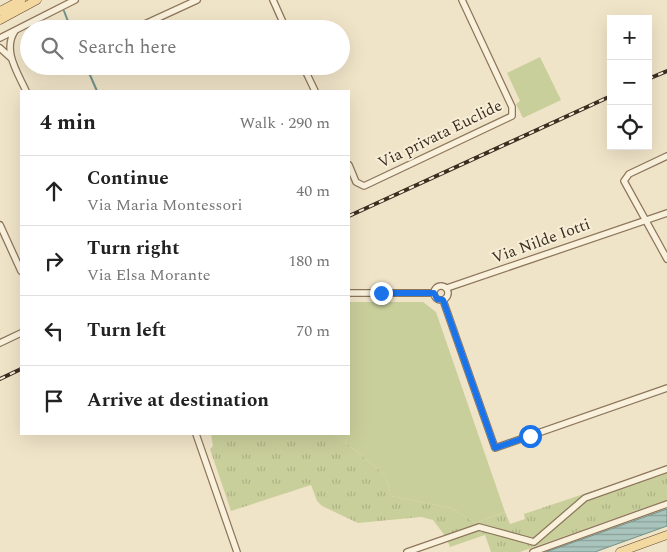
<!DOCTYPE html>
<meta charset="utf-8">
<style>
:root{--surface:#fff;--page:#f6f6f6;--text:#222;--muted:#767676;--line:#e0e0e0}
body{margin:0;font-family:Spectral,serif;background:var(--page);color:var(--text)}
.controls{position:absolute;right:15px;top:15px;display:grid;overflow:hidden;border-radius:0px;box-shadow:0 5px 20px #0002}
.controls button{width:45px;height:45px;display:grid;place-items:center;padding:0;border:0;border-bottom:1px solid var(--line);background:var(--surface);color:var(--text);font:25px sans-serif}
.stop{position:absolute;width:15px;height:15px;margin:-11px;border:4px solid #1a73e8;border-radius:50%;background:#fff}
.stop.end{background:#1a73e8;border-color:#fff;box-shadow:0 1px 5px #0008}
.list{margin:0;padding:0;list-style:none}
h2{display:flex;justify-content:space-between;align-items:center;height:65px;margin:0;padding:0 20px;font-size:21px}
h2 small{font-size:16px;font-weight:400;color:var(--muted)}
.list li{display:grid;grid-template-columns:32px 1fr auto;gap:15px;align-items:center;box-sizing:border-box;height:70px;padding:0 20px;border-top:1px solid var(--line)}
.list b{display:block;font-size:19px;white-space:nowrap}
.list p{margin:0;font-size:16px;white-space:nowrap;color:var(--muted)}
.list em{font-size:16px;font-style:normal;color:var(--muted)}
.icon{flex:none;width:28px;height:28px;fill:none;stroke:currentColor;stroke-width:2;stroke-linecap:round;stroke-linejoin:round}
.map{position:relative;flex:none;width:667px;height:552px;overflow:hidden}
.search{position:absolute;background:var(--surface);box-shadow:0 5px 20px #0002;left:20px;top:20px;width:330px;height:55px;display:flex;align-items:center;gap:12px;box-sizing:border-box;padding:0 18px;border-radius:28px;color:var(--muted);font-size:19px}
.panel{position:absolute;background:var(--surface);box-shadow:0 5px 20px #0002;left:20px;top:90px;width:330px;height:345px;border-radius:0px}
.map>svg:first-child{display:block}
.grass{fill:#c9cf9b}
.park{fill:url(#park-tufts)}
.water{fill:url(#water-rules);stroke:#6f938a}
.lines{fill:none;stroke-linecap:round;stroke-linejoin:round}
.stream{stroke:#6f938a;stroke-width:2}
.minor-casing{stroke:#8d765c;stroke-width:8}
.major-casing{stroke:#5b4430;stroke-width:9}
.minor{stroke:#faf1dc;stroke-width:5.5}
.major{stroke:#f3d9a0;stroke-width:8}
.rail-casing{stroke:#3d2e20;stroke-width:4}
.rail{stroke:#f7eed8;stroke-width:2;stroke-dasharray:5.5;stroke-linecap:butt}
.route{stroke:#1a73e8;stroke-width:6}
.labels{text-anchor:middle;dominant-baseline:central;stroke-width:4;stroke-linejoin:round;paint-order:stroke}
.street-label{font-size:16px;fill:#3d2e20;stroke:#f7eed8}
</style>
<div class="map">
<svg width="667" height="552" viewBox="0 0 667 552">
<defs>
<pattern id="park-tufts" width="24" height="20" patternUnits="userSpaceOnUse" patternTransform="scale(1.25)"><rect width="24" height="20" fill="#c9cf9b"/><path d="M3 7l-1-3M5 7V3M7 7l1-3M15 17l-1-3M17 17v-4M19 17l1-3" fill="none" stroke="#aeb285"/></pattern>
<pattern id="water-rules" width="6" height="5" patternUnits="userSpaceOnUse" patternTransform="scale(1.25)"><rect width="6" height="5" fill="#a9c4bc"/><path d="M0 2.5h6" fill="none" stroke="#8ba098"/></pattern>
</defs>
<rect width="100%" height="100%" fill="#f0e4c8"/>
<path class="grass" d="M540 57 561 100 523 118 516 104 520 101 507 73Z
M349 302H423L436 312 505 512 475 523 451 508 391 496 385 475 335 434H349Z"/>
<path class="park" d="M211 434H335L385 475 391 496 451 508 475 523 505 512 510 524 525 519 524 514 667 466V500L520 552H491L485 535 450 547 446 537 433 520 421 517 358 523 322 506 317 501 311 485 231 511 210 449 213 446Z"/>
<path class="water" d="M667 509V526L603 549 595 552H546Z"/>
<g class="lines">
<path class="stream" d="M64 11 71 29
M86 66 97 91"/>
<g class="minor-casing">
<path id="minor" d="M273 0 286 29
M134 29 197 0
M15 31C2 50 18 73 26 91
M0 38 75 0
M0 48 11 58
M303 66 315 91
M667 156 629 174 624 181 667 259
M349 165 356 182 364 186 512 116V107L462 0
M0 225 21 271
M434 293a7 7 0 1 1 14 0a7 7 0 1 1-14 0Z
M447 288 667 213
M349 293H434
M443 300 495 448 667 388
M0 343 21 333
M196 434 237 552
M407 552 479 527 534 542 585 498 667 469
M533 552 667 504"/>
</g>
<g class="major-casing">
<path id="major" d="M0 11 21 0
M0 20 37 0
M620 552 667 535"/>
</g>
<use href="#minor" class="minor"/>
<use href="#major" class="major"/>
<g class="rail-casing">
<path id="rail" d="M648 79 667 71
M349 216 611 96
M0 379 21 369"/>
</g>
<use href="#rail" class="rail"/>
</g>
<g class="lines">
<path class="route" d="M381 293H434L437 299 443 300 495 448 530 436"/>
</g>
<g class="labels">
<g class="street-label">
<text transform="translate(440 134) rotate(-26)">Via privata Euclide</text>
<text transform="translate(541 241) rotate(-20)">Via Nilde Iotti</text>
</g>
</g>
</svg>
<div class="controls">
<button>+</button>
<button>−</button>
<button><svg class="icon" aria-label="locate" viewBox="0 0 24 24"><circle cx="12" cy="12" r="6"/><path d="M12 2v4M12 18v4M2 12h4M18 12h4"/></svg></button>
</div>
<div class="stop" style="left:530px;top:436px"></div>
<div class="stop end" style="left:381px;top:293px"></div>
<div class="search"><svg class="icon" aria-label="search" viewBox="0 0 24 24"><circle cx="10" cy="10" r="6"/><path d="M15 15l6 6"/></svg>Search here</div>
<section class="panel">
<h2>4 min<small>Walk · 290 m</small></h2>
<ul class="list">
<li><svg class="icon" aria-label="ahead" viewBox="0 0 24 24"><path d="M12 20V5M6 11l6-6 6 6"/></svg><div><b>Continue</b><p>Via Maria Montessori</p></div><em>40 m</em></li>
<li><svg class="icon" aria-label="right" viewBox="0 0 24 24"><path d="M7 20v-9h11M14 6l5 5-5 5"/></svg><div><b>Turn right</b><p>Via Elsa Morante</p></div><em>180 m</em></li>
<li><svg class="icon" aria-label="left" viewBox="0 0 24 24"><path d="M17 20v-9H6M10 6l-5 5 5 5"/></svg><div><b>Turn left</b></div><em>70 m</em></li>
<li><svg class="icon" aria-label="arrive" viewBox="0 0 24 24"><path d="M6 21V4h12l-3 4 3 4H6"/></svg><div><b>Arrive at destination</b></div></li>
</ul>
</section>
</div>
